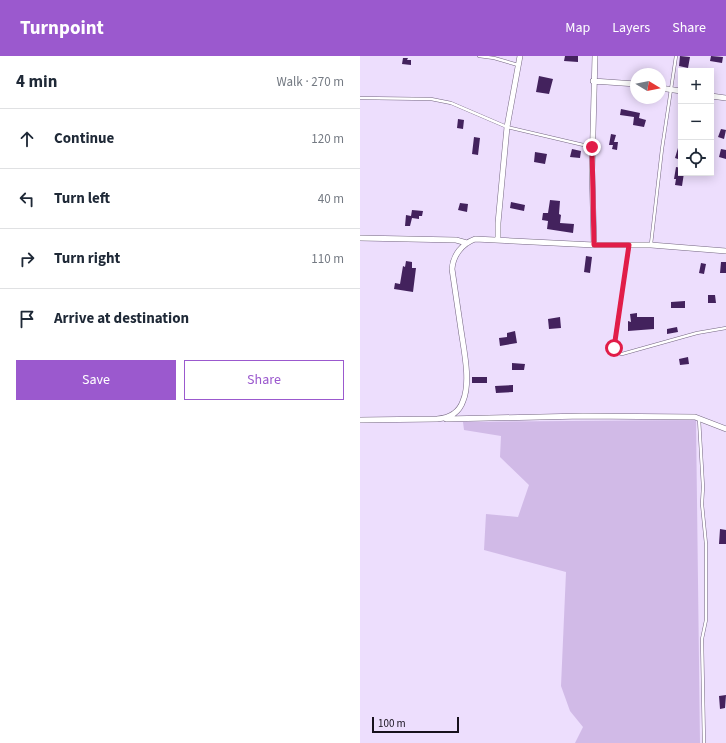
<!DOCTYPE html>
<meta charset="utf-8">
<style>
:root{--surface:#fff;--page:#f2f2f3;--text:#1f2937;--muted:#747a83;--line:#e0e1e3;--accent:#9b59ce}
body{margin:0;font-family:"Source Sans 3",sans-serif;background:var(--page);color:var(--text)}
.controls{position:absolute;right:12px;top:12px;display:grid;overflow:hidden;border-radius:0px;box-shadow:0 2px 10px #0003}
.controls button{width:36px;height:36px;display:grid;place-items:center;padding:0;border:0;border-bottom:1px solid var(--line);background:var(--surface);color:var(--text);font:20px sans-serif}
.compass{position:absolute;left:270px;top:12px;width:36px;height:36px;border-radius:50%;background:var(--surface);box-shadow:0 2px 10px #0003;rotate:100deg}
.scale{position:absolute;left:12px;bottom:10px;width:87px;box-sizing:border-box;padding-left:4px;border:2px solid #17111c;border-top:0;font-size:11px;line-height:14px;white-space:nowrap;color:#17111c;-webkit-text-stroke:3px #eddefd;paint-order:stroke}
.stop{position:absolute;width:12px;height:12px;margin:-9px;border:3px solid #e11d48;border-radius:50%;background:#fff}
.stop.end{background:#e11d48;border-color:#fff;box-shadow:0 1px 4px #0008}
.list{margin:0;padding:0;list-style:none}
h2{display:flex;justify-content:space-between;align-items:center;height:52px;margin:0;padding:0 16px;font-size:17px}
h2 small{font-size:13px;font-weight:400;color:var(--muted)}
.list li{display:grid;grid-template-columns:26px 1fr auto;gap:12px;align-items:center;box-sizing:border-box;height:60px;padding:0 16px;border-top:1px solid var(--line)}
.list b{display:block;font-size:15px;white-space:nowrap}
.list em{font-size:13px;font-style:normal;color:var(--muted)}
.actions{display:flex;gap:8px;padding:12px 16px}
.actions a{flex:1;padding:9px 0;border:1px solid var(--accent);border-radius:0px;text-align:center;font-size:14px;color:var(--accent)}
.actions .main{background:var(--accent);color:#fff}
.icon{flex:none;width:22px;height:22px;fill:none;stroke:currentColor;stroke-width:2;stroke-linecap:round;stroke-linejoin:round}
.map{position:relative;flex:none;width:366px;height:687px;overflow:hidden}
header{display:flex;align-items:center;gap:24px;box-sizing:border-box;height:56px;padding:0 20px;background:var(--accent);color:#fff}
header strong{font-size:19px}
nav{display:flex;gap:22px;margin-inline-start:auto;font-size:14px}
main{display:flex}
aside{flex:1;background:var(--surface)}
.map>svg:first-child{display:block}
.green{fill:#d1bae7}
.building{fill:#43225d}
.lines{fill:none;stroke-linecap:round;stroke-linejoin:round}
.service-casing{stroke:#746681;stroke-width:3.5}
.minor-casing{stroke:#746681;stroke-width:6}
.service{stroke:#fff;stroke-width:2.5}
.minor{stroke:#fff;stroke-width:5}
.route{stroke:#e11d48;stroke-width:5}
</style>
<header>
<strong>Turnpoint</strong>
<nav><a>Map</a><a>Layers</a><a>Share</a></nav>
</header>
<main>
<aside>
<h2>4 min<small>Walk · 270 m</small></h2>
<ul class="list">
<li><svg class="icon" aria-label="ahead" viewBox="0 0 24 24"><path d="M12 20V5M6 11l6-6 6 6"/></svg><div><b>Continue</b></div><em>120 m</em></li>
<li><svg class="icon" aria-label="left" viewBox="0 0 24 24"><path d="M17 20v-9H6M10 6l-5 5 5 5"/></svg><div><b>Turn left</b></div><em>40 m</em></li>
<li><svg class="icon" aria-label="right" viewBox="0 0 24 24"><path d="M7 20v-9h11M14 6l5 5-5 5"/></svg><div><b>Turn right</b></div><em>110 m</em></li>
<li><svg class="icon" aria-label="arrive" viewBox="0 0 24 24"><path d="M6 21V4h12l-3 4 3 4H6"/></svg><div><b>Arrive at destination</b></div></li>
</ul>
<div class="actions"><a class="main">Save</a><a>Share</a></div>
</aside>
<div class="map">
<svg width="366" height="687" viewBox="0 0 366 687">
<rect width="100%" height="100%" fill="#eddefd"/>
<path class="green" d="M336 364 340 687H215L223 671 210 655 201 630 206 516 124 494 126 458 158 461 169 429 140 401 141 380 104 374 103 366Z"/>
<path class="building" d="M205 0H218V6L204 5Z
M320 0 330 1 328 12 319 10Z
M351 0 363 1 362 7 350 5Z
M43 2H48L47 4H51V9L42 8Z
M179 20 193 23 189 38 176 36Z
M261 53 280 57 279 62 286 64 284 71 273 69 274 61 260 59Z
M98 63 104 64 103 73 97 72Z
M361 73 366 74 364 83 358 81Z
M251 78 256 79 254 86H258L257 94 252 93 253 89H249Z
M114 81 120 82 118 99 112 98Z
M320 85H321V104L315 102Z
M212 93 221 95 220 102 210 101Z
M361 93 366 94V103L359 101Z
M175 96 187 98 185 108 174 106Z
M316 111 321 112V117H324L322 130 315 129 316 123H314Z
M190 144 200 145 199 158 201 159 200 167 214 168 213 177 187 173 188 165 182 164 183 157H188Z
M151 146 165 149 164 155 150 152Z
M100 147 108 148 107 156 98 154Z
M52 154 63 155 62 160H59V163L52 162 50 170H45L46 159 51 160Z
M226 200 232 201 230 217 224 216Z
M46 205 52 206V212H56L53 236 34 233 35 227 40 228 43 210 45 211Z
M361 206H366V217H360Z
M341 207 346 208 344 218 339 217Z
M348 239H355L356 247H348Z
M325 245V252H311V246Z
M277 257V261H294V273L268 275V265L271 266 270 258Z
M200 261 201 272 189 273 188 263Z
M317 271 318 276 307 278V273Z
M155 275 157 287 140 290 139 282 147 281V277Z
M328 301 329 308 320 309 319 303Z
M152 307 165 308 164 314H152Z
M112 321H127V327H112Z
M153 329V336L136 337 135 330Z
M360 473 366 474V488H359Z
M366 639 365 652 360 653 359 640Z"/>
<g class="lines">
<g class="service-casing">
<path id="service" d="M119 0 134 2 158 9
M0 42 71 43 91 47 147 71 232 91
M291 188 302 93 316 0
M269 190 255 284 254 292 258 297 262 298 337 277 366 272
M339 363 343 431 342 448 346 488V564L342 583 344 687"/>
</g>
<g class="minor-casing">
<path id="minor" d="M233 25 276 28
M300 32 321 35
M351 40 366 42
M0 182 96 184 107 187
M138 184V167L147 71 160 0
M234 189 232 114 235 0
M86 363 223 360 335 361 366 373
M0 364 77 363C89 362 99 357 103 345 111 326 104 295 101 274 98 254 95 234 92 213 93 199 102 188 115 183L234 189H291L366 195"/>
</g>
<use href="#service" class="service"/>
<use href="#minor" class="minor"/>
</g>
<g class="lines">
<path class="route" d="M232 91 234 189H269L254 292"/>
</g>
</svg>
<div class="controls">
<button>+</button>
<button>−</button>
<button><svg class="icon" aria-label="locate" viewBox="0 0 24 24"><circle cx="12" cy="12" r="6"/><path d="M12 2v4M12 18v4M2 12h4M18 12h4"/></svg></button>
</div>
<svg class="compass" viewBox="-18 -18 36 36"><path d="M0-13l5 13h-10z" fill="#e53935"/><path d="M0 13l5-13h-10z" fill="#747a83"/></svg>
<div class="scale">100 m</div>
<div class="stop" style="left:254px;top:292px"></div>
<div class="stop end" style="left:232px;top:91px"></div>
</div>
</main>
